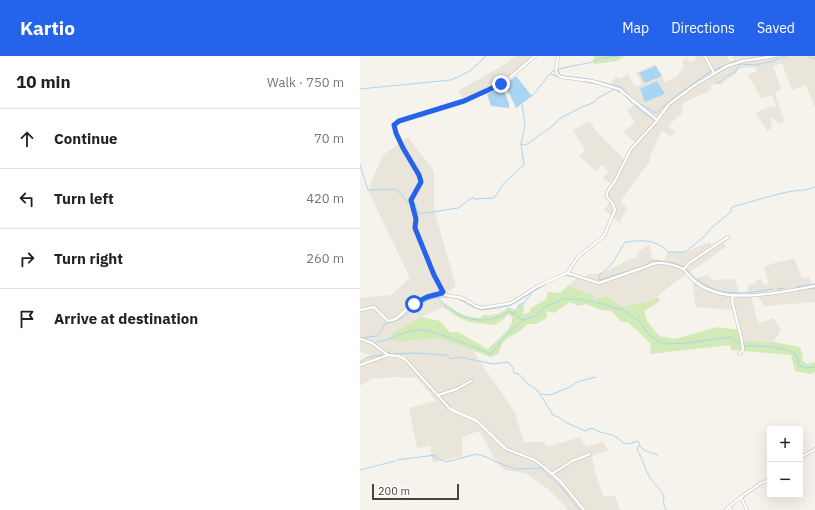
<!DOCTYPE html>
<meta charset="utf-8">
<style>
:root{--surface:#fff;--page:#f6f6f6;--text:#222;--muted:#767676;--line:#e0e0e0;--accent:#2563eb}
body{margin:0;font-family:"IBM Plex Sans",sans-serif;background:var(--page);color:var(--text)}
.controls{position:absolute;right:12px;bottom:12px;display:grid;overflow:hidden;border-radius:4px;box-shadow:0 4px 16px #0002}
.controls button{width:36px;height:36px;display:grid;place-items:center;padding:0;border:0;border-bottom:1px solid var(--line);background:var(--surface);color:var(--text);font:20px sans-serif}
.scale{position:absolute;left:12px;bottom:10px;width:87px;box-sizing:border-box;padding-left:4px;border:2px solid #4b4439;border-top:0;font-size:11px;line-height:14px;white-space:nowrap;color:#4b4439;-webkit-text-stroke:3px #fff;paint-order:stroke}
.stop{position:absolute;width:12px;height:12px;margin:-9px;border:3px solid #2563eb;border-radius:50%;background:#fff}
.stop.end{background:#2563eb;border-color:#fff;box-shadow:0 1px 4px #0008}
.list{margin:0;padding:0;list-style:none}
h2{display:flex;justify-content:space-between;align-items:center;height:52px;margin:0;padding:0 16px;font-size:17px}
h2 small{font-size:13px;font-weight:400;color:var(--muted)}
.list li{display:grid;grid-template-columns:26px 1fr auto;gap:12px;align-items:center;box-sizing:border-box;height:60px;padding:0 16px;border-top:1px solid var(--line)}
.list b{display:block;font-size:15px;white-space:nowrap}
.list em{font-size:13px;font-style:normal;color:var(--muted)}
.icon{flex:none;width:22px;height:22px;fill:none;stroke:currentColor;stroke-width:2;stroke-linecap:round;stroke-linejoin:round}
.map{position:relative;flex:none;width:455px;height:454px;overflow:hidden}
header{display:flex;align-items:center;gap:24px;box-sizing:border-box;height:56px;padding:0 20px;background:var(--accent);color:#fff}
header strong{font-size:19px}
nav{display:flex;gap:22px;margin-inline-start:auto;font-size:14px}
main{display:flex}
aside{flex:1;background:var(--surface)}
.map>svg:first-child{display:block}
.residential{fill:#eae5da}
.green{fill:#d2eab5}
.water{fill:#a9d4f2}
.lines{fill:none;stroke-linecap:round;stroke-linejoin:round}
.stream{stroke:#a9d4f2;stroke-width:1}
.minor-casing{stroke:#c2bbae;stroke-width:3.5}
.minor{stroke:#fff;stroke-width:2.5}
.route{stroke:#2563eb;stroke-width:5}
</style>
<header>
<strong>Kartio</strong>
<nav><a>Map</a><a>Directions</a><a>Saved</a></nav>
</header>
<main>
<aside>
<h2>10 min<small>Walk · 750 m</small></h2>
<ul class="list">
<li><svg class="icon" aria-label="ahead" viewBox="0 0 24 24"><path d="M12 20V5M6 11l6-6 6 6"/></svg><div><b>Continue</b></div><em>70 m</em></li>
<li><svg class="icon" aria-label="left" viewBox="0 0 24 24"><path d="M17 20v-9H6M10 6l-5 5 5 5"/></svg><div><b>Turn left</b></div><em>420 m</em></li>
<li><svg class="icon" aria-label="right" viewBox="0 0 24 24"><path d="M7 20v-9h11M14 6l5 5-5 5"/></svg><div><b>Turn right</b></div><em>260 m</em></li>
<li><svg class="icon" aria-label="arrive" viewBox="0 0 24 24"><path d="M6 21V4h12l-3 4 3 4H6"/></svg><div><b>Arrive at destination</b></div></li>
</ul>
</aside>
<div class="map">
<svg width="455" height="454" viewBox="0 0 455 454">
<rect width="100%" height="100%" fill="#f6f3ec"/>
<path class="residential" d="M156 0H175L141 28 104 45 98 35 145 8Z
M334 0H367L370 5H373V0H455V50H454L446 29 432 34 422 7 413 10 421 33 415 37 425 66 418 68 414 62 410 63 412 72 407 75 396 57 405 52 416 50 412 39 401 42 388 19 397 15 395 11 380 12 375 18 361 28 351 29V34L323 47 322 57 309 69 315 77 310 81 302 74 290 101V106L283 114 261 145 267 153 259 167 244 154 250 145 247 136 252 129 243 122 249 116 242 109 236 115 219 100 225 94 213 74 229 65 238 77 265 104 277 88 263 76 275 66 267 54 276 48 255 32 252 25 256 21 260 23 268 18 275 31 282 28 276 17 295 8 305 26 316 21 324 11 322 5 327 2 329 6 336 4Z
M48 81 74 115V153L96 230 85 239 78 242 85 248 83 251 61 261 47 285 78 282 113 295 155 357 164 386H182L188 391 220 381 226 391 243 386 248 394 232 400 236 419 243 440H255L260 454H207V452L188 433 167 418 145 414 136 406 120 375 102 381V400L73 407 70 390 57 392 49 352 76 345 57 322 35 321 11 323 0 330V305L10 299 0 296V242L31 239 50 222 8 134 23 99Z
M362 184 366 191 318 224 291 245 262 251 247 240 236 243 232 238 226 237 209 229 219 220H226L228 218H240L278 200 277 196 289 189 293 204 304 206 308 196H325L350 186 352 190Z
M434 202 442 222 449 221 453 231 455 230V246L404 250 396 238 391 239 398 267 413 262 421 274 413 286 382 285 374 254 336 251 332 223 348 219 352 224 373 223 376 226 380 240 389 239 387 229 396 228 395 224 401 223 404 229 409 228 404 212 411 208Z"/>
<path class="green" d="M234 0H265L257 5 235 8 233 6Z
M209 229 226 237 232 238 236 243 247 240 262 251 291 245 297 241 300 245 284 255 287 265 299 280 315 283 357 271 379 274 383 285 413 286 440 291 443 299 442 305 447 308 455 306V316L451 318 435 315 431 299 371 294 370 289 290 298 291 288 269 267 260 265 252 255 240 254 226 248 218 250 210 246 194 257 187 255V262L176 268H168C165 270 162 274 158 276 147 284 143 281 139 297L131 301 78 282 47 285 28 284 33 277 61 261 80 265 90 276H98L128 293 148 274 152 266V261L148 258 144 263 135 269 110 266 101 263 83 251 85 248C100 257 103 261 121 262L123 259C132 260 142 258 148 251L157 255 159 249H164L163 258 170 256V253L186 243 188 236 200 237Z"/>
<path class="water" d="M296 10 302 20 285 27 279 17Z
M156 20 172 40 156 52 145 29Z
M297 25 305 38 285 46 280 33Z
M142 31 149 47V52L131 50 127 38Z"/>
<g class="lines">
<path class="stream" d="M448 0 451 2H455
M354 14 373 6 407 0
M190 18 199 21
M230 23 203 20 199 18 198 13 233 6 241 2 259 0
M233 24 261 31 271 41
M221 25 242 29
M357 26H360L365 21 375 16 380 8C385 8 389 9 394 9 405 8 415 4 426 0
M0 33 91 24 110 15 126 0
M264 39 274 49 295 65
M172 40C180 32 185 22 194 14
M280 48 296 57 317 39 351 15
M161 88 166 89 195 68 199 63 222 51 235 46 238 42 253 34 255 33 258 36H261
M0 109 8 134 36 133 49 147
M55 148 59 158 98 152 113 141 114 143 134 142 144 127 164 109 161 88 165 69 162 48
M324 211 314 207 293 204 284 210 243 223 239 224 240 218C253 211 257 198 265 186 282 184 296 183 308 196H325L345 180 350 173 371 156 372 151C391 146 409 140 427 136 437 134 446 135 455 131
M326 213C351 242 379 239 413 233
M205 219 218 222
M436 231 455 228
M417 233 425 232
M438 234 455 232
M78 242C82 247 85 249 90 252 93 254 95 256 98 258 113 267 135 266 149 255L163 264
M154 258 159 249 164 247 171 238
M2 282 17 280 21 276 25 268 38 264 45 260 51 253 59 248 73 242 83 241 97 242 113 251 122 254 137 252 151 249 186 228
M17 286C31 284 42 276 56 274 74 273 113 291 131 298L138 290 144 281 163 264 177 259 187 250 203 243H218L238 247 263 254 279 265 290 279 303 288 328 287 370 281 380 288
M385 290C403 290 420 290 436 298L439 309 444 312 455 311
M27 296 32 298 55 297 86 299 91 303 100 301 133 308 148 306 153 312 154 317 159 318 167 327 178 335 193 359 200 362 205 366 225 375 232 372C244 380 253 375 263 387L268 388 278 385C281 396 289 395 298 399
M0 306 8 301 23 299
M181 338 190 339 210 331 217 326 236 321
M279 390 277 394C283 402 284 412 289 420 293 428 308 438 303 446L306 454
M71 399 86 406 117 398 129 402 136 406 156 413 181 412 202 432 217 451 220 454
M37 404 76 399
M0 414 35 405"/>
<g class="minor-casing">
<path id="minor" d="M198 0 196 14 197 18 201 21 232 25 259 33 297 64
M345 0 354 17
M324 213 329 207 368 181
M207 217 239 227 288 210C296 204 314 208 323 213 326 215 328 219 331 222 338 229 346 233 355 236 383 245 426 235 455 230
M81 237 83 236 74 219 55 173 56 163 51 144 61 126 59 119 43 92 36 77 34 69 39 65 104 45 129 35 147 24 175 0
M373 239 372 245 382 285 383 294 379 298
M0 254 14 251 28 265 36 263 47 253 67 241 81 237 89 240 98 241 104 243 116 250 122 252 151 247 178 230 207 217 218 201 244 180 255 154 253 148 247 141V136L255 125 271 93 295 67 309 48 335 29 367 10 383 5 415 0
M0 283 12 287 28 299 38 300 45 303 90 353 117 365 146 393 175 404 184 411 200 425 224 454
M0 309 28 299
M78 339 97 333 111 325
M440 402 455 393
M192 418 212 405 230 398
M381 441 401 427 410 424
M369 451 381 441 387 454
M366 454 369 451 371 454"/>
</g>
<use href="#minor" class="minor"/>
</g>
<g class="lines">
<path class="route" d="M54 248 67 241 82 237 83 236 74 219 55 172 56 163 51 144 61 126 59 119 43 92 36 77 34 69 39 65 104 45 141 28"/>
</g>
</svg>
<div class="controls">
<button>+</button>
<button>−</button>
</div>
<div class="scale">200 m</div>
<div class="stop" style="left:54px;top:248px"></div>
<div class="stop end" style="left:141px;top:28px"></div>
</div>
</main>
